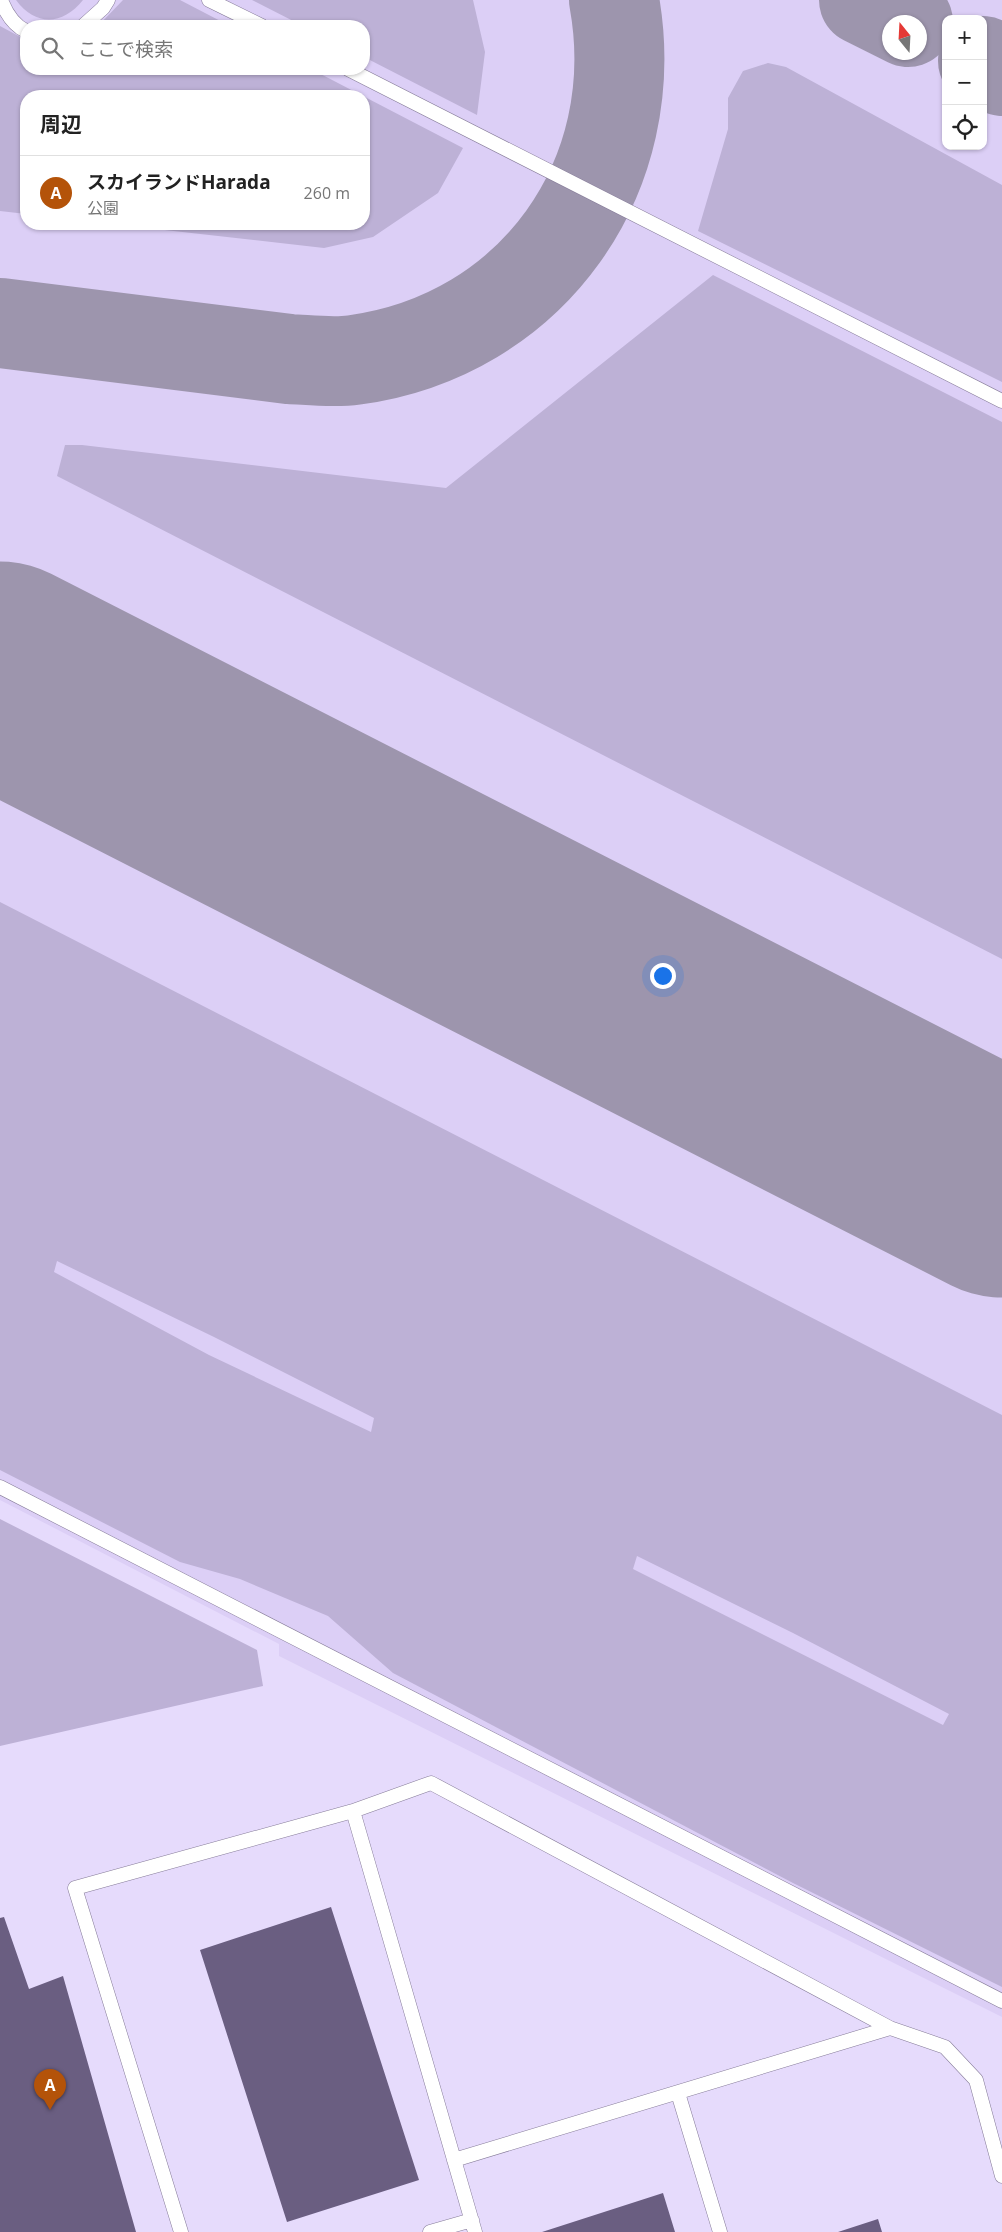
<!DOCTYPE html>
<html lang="ja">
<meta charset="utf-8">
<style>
:root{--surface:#fff;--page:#f6f6f6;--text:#222;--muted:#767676;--line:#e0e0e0;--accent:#b45309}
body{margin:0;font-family:"Open Sans","Noto Sans JP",sans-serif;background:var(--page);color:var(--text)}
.controls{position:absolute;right:15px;top:15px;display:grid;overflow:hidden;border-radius:10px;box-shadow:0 1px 4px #0004}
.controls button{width:45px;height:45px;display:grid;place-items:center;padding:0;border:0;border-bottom:1px solid var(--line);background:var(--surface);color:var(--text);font:25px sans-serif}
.compass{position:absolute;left:882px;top:15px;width:45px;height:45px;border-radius:50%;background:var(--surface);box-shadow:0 1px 4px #0004;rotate:342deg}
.you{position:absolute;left:662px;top:975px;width:18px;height:18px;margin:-12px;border:4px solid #fff;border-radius:50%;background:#1a73e8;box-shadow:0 0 0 8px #1a73e833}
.badge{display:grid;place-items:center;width:32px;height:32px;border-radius:50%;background:var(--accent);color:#fff;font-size:16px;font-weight:700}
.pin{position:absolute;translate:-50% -41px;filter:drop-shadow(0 1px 2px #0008)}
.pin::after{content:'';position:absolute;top:26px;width:18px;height:15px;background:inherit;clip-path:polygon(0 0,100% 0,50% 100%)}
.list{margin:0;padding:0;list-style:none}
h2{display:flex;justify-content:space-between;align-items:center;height:65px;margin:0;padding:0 20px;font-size:21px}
h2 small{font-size:16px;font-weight:400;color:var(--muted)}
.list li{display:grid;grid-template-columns:32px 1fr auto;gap:15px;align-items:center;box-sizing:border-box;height:75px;padding:0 20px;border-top:1px solid var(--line)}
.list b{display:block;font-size:19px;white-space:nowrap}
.list p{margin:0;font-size:16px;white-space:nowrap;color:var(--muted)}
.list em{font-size:16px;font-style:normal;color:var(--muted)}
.icon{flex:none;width:28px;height:28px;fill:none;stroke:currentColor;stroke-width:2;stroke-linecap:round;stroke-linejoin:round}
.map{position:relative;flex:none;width:1002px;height:2232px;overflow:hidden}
.search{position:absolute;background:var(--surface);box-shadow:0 1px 4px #0004;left:20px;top:20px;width:350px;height:55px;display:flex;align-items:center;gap:12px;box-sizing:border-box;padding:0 18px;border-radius:20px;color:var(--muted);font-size:19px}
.panel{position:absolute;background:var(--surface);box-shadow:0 1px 4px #0004;left:20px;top:90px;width:350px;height:140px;border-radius:20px}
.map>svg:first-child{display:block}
.built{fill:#dccff6;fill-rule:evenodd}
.green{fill:#bdb1d6;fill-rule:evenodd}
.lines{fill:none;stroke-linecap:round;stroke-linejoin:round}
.taxiway{stroke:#9d95ad;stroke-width:90}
.runway{stroke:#9d95ad;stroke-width:225}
.building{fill:#6a5e81}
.service-casing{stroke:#867c99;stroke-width:15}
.service{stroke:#fff;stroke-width:14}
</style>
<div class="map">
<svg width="1002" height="2232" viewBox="0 0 1002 2232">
<rect width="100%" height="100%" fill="#e6dbfc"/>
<path class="built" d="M0 0H1002V2017L279 1656V1644L0 1500ZM946 19H983V146H946ZM890 22H920V52H890ZM26 26H364V69H26ZM26 96H364V224H26Z"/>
<path class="green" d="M16 0H83C63 25 36 27 16 0Z
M123 0H180L230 26H98Z
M252 0H473L485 52 477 115 364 57V26H303Z
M0 26 26 40V69H311L463 148 438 193 373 237 324 248 111 224H364V96H26V214L0 211Z
M768 63 786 67 1002 185V382L698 231 728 129V98L743 71Z
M713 275 1002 422V959L57 476 65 445H82L446 488Z
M0 902 1002 1415V1987L793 1883 393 1673 328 1616 240 1579 180 1562 0 1470ZM57 1261 214 1337 374 1418 371 1432 209 1355 54 1272ZM637 1556 793 1633 949 1714 943 1725 633 1569Z
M0 1519 257 1650 263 1686 0 1746Z"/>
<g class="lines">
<path class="taxiway" d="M864 0 908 22
M983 61 1002 71
M0 323 289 359C310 360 333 363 354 360 532 336 646 176 614 0"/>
<path class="runway" d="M0 674 1002 1185"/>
</g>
<path class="building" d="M331 1907 419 2180 287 2222 200 1950Z
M4 1917 29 1989 63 1976 136 2232H0V1918Z
M663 2193 675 2232H542Z
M878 2219 882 2232H838Z"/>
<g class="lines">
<g class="service-casing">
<path id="service" d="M1 0C6 13 13 25 26 31
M209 0 262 26
M83 26 103 8 108 0
M348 69 1002 401
M0 1487 1002 2001
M353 1811 475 2232
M678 2093 720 2232
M454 2160 890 2028
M181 2232 75 1888 353 1811 431 1783 890 2028 945 2047 976 2080 1002 2176
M430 2232 472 2220"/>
</g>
<use href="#service" class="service"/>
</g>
</svg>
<div class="controls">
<button>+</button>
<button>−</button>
<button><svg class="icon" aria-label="locate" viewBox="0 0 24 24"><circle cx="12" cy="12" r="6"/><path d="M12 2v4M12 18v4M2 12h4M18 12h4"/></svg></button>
</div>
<svg class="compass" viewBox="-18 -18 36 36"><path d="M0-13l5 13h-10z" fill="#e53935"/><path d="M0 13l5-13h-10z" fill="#767676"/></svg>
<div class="you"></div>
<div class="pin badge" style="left:50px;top:2110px">A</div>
<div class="search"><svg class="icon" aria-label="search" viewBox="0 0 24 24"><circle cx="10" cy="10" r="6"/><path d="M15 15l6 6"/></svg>ここで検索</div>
<section class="panel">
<h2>周辺<small></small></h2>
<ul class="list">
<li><span class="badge">A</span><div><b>スカイランドHarada</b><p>公園</p></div><em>260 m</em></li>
</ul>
</section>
</div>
